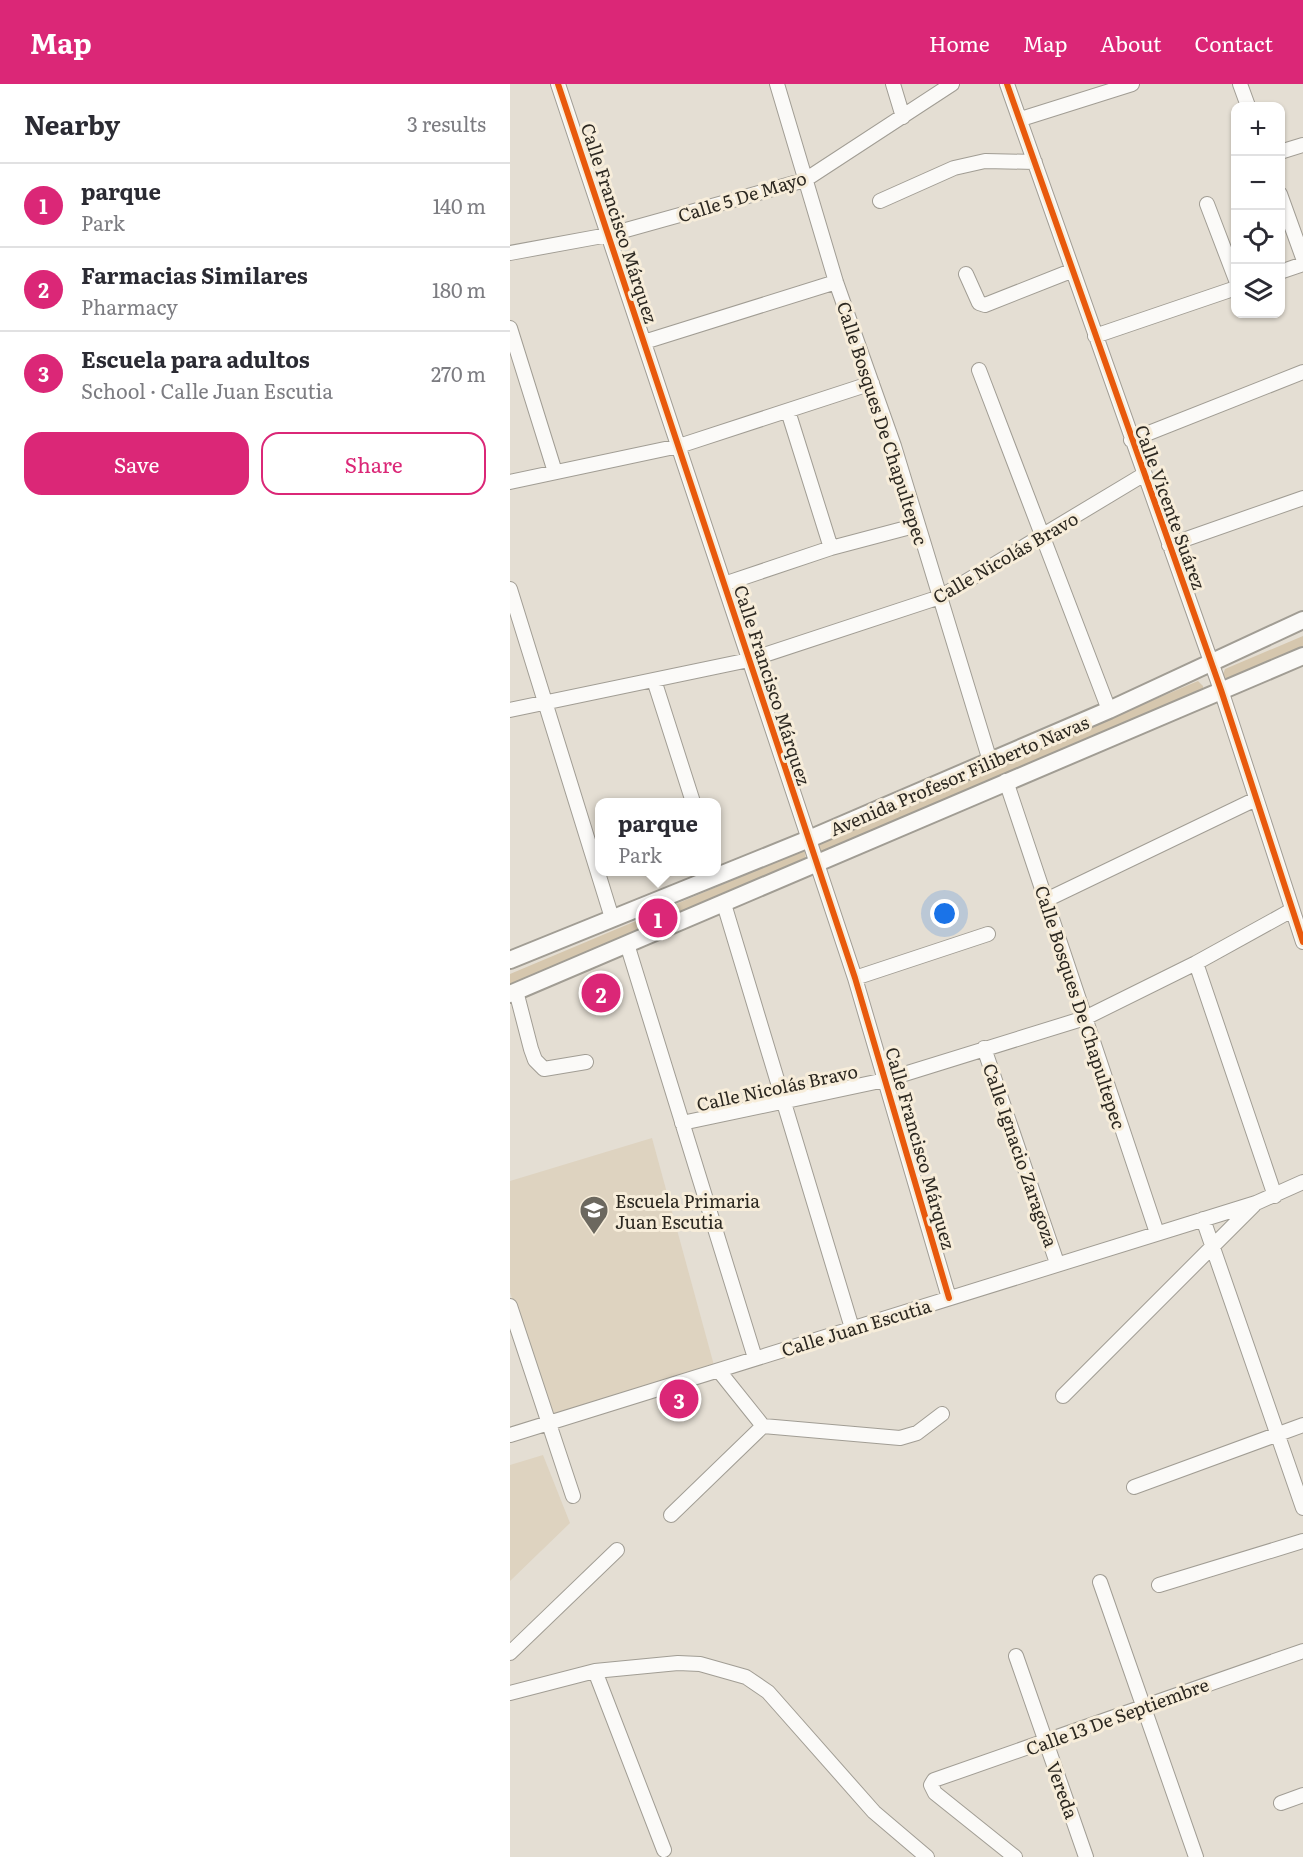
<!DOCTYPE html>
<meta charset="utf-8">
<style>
:root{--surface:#fff;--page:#f7f7f7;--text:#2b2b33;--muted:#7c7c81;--line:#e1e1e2;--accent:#db2777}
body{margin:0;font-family:Literata,serif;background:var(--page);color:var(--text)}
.controls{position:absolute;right:18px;top:18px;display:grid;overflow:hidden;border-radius:12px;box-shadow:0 2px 4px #0004}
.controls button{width:54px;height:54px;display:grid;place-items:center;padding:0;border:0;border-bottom:2px solid var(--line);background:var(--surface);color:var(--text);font:30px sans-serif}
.you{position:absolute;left:435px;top:830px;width:21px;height:21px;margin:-15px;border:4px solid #fff;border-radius:50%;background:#1a73e8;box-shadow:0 0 0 9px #1a73e833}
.badge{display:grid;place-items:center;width:39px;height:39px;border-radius:50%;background:var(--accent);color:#fff;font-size:20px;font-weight:700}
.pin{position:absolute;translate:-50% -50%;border:3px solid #fff;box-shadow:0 2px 6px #0006}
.popup{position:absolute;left:85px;top:714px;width:126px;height:78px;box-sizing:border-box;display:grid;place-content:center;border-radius:12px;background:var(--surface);filter:drop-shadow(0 2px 4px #0005);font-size:20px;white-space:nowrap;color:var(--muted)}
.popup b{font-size:22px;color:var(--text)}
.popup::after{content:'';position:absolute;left:50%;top:100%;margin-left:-12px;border:12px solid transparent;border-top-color:var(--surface)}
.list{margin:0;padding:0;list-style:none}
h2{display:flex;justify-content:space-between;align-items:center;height:78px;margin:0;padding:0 24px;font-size:26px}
h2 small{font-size:20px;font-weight:400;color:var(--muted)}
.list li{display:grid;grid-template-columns:39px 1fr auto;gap:18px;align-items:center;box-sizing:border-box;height:84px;padding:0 24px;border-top:2px solid var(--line)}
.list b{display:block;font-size:22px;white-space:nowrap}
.list p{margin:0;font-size:20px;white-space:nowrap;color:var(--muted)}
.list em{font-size:20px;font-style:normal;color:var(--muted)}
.actions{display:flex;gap:12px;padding:18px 24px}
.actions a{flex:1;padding:14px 0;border:2px solid var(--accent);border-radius:18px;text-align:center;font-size:21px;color:var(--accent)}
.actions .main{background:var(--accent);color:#fff}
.icon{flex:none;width:33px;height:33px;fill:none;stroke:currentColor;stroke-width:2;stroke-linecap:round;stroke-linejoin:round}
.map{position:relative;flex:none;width:793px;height:1773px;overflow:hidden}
header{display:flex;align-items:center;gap:36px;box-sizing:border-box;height:84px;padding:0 30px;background:var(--accent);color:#fff}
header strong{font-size:28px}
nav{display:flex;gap:33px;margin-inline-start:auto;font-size:21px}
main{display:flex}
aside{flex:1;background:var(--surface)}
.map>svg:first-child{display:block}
.built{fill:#ded3c0}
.green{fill:#d6c7ae}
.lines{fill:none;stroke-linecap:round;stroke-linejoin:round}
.minor-casing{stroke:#a19d94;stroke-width:16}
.major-casing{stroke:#a19d94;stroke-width:20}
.minor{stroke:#fbfaf8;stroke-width:14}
.major{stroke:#fbfaf8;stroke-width:16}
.cycleway-casing{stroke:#f7edda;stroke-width:10}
.cycleway{stroke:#e8590c;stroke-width:6}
.labels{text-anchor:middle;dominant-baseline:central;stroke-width:6;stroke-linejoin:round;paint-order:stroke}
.street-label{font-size:18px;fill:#2c2821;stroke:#f7edda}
.poi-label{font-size:18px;fill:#2c2821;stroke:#f7edda;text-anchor:start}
</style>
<header>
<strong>Map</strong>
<nav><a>Home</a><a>Map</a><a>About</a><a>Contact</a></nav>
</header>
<main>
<aside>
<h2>Nearby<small>3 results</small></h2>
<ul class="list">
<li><span class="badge">1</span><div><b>parque</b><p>Park</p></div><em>140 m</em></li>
<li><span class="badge">2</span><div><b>Farmacias Similares</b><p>Pharmacy</p></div><em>180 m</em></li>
<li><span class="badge">3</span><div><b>Escuela para adultos</b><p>School · Calle Juan Escutia</p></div><em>270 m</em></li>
</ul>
<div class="actions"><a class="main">Save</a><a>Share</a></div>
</aside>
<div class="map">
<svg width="793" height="1773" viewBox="0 0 793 1773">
<rect width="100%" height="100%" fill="#e4ded3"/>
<path class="built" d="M142 1054 205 1285 39 1333 0 1208V1097Z
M33 1371 60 1439 0 1497V1381Z"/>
<path class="green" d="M793 552V566L716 599 712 593 715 585Z
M688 597 693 602V607L310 769 307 762 310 758Z
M292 767 295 768 296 778 0 904V890Z"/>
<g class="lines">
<g class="minor-casing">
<path id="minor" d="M48 0 345 894 439 1214
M267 0 326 198 384 362 480 677
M383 0 393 33
M497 0 711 606 793 858
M730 0 738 22
M511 35 622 0
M770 68 793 61
M770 110 793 174
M370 117 444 84 475 77 525 78
M697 120 726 196
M0 169 98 151 295 96 442 0
M770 188 793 180
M456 190 469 219 475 221 561 187
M0 244 45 388
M585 252 726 204
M134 258 326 198
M469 286 599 626
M278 327 321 464
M621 356 793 288
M0 398 169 362 362 299
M659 461 793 414
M214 500 321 464 408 441
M0 505 102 834
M144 596 183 718
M0 626 239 576 430 513 633 391
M496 697 647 1149
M536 816 746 715
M214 820 342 1244
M117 860 245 1274
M686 879 765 1112
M345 894 478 850
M6 907 21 965 25 976 34 985 76 978
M474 964 547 1179
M172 1039 375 996 575 934 686 879 782 826
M693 1135 793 1424
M0 1222 63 1412
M209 1287 253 1342 390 1354 407 1349 432 1330
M553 1312 744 1121
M0 1351 746 1119 793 1098
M624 1403 793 1341
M161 1431 253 1342
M590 1498 686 1773
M649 1501 793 1457
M0 1569 107 1466
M506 1572 576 1773
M85 1587 154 1766
M0 1609 85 1587 168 1579 190 1580 236 1593 258 1608 364 1728 417 1773
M771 1719 793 1711
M505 1773 425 1709 421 1701 424 1696 793 1567"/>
</g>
<g class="major-casing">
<path id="major" d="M0 876 299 755 599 626 793 536
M0 910 793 572"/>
</g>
<use href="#minor" class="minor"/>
<use href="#major" class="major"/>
<g class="cycleway-casing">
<path id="cycleway" d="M48 0 345 894 439 1214
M497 0 711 606 793 858"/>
</g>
<use href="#cycleway" class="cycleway"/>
</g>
<defs>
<g id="school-pin" transform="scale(1.5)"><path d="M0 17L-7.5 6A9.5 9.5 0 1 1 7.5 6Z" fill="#6c685f" stroke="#f7edda"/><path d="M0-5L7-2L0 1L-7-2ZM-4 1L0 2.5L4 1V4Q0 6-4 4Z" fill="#fff"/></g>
</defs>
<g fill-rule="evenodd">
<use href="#school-pin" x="84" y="1126"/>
</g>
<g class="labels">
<g class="street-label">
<text transform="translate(232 112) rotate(-17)">Calle 5 De Mayo</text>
<text transform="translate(110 139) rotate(72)">Calle Francisco Márquez</text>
<text transform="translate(373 339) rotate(72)">Calle Bosques De Chapultepec</text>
<text transform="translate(661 423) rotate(70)">Calle Vicente Suárez</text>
<text transform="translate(495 473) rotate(-30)">Calle Nicolás Bravo</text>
<text transform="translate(263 601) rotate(72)">Calle Francisco Márquez</text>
<text transform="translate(449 691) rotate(-23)">Avenida Profesor Filiberto Navas</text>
<text transform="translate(571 923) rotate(72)">Calle Bosques De Chapultepec</text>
<text transform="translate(267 1003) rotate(-12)">Calle Nicolás Bravo</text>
<text transform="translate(411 1064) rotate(74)">Calle Francisco Márquez</text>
<text transform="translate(511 1071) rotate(71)">Calle Ignacio Zaragoza</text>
<text transform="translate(346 1243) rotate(-17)">Calle Juan Escutia</text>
<text transform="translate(607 1632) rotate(-20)">Calle 13 De Septiembre</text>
<text transform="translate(553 1706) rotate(70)">Vereda</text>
</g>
<g class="poi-label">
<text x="105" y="1116">Escuela Primaria<tspan x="105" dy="21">Juan Escutia</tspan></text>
</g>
</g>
</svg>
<div class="controls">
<button>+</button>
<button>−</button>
<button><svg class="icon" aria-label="locate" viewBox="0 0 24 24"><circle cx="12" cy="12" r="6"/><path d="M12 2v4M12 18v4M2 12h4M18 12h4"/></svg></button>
<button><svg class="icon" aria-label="layers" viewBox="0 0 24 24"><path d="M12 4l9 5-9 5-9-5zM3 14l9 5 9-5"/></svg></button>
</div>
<div class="you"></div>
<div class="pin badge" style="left:148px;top:834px">1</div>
<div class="popup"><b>parque</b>Park</div>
<div class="pin badge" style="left:91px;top:909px">2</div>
<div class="pin badge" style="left:169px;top:1315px">3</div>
</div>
</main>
